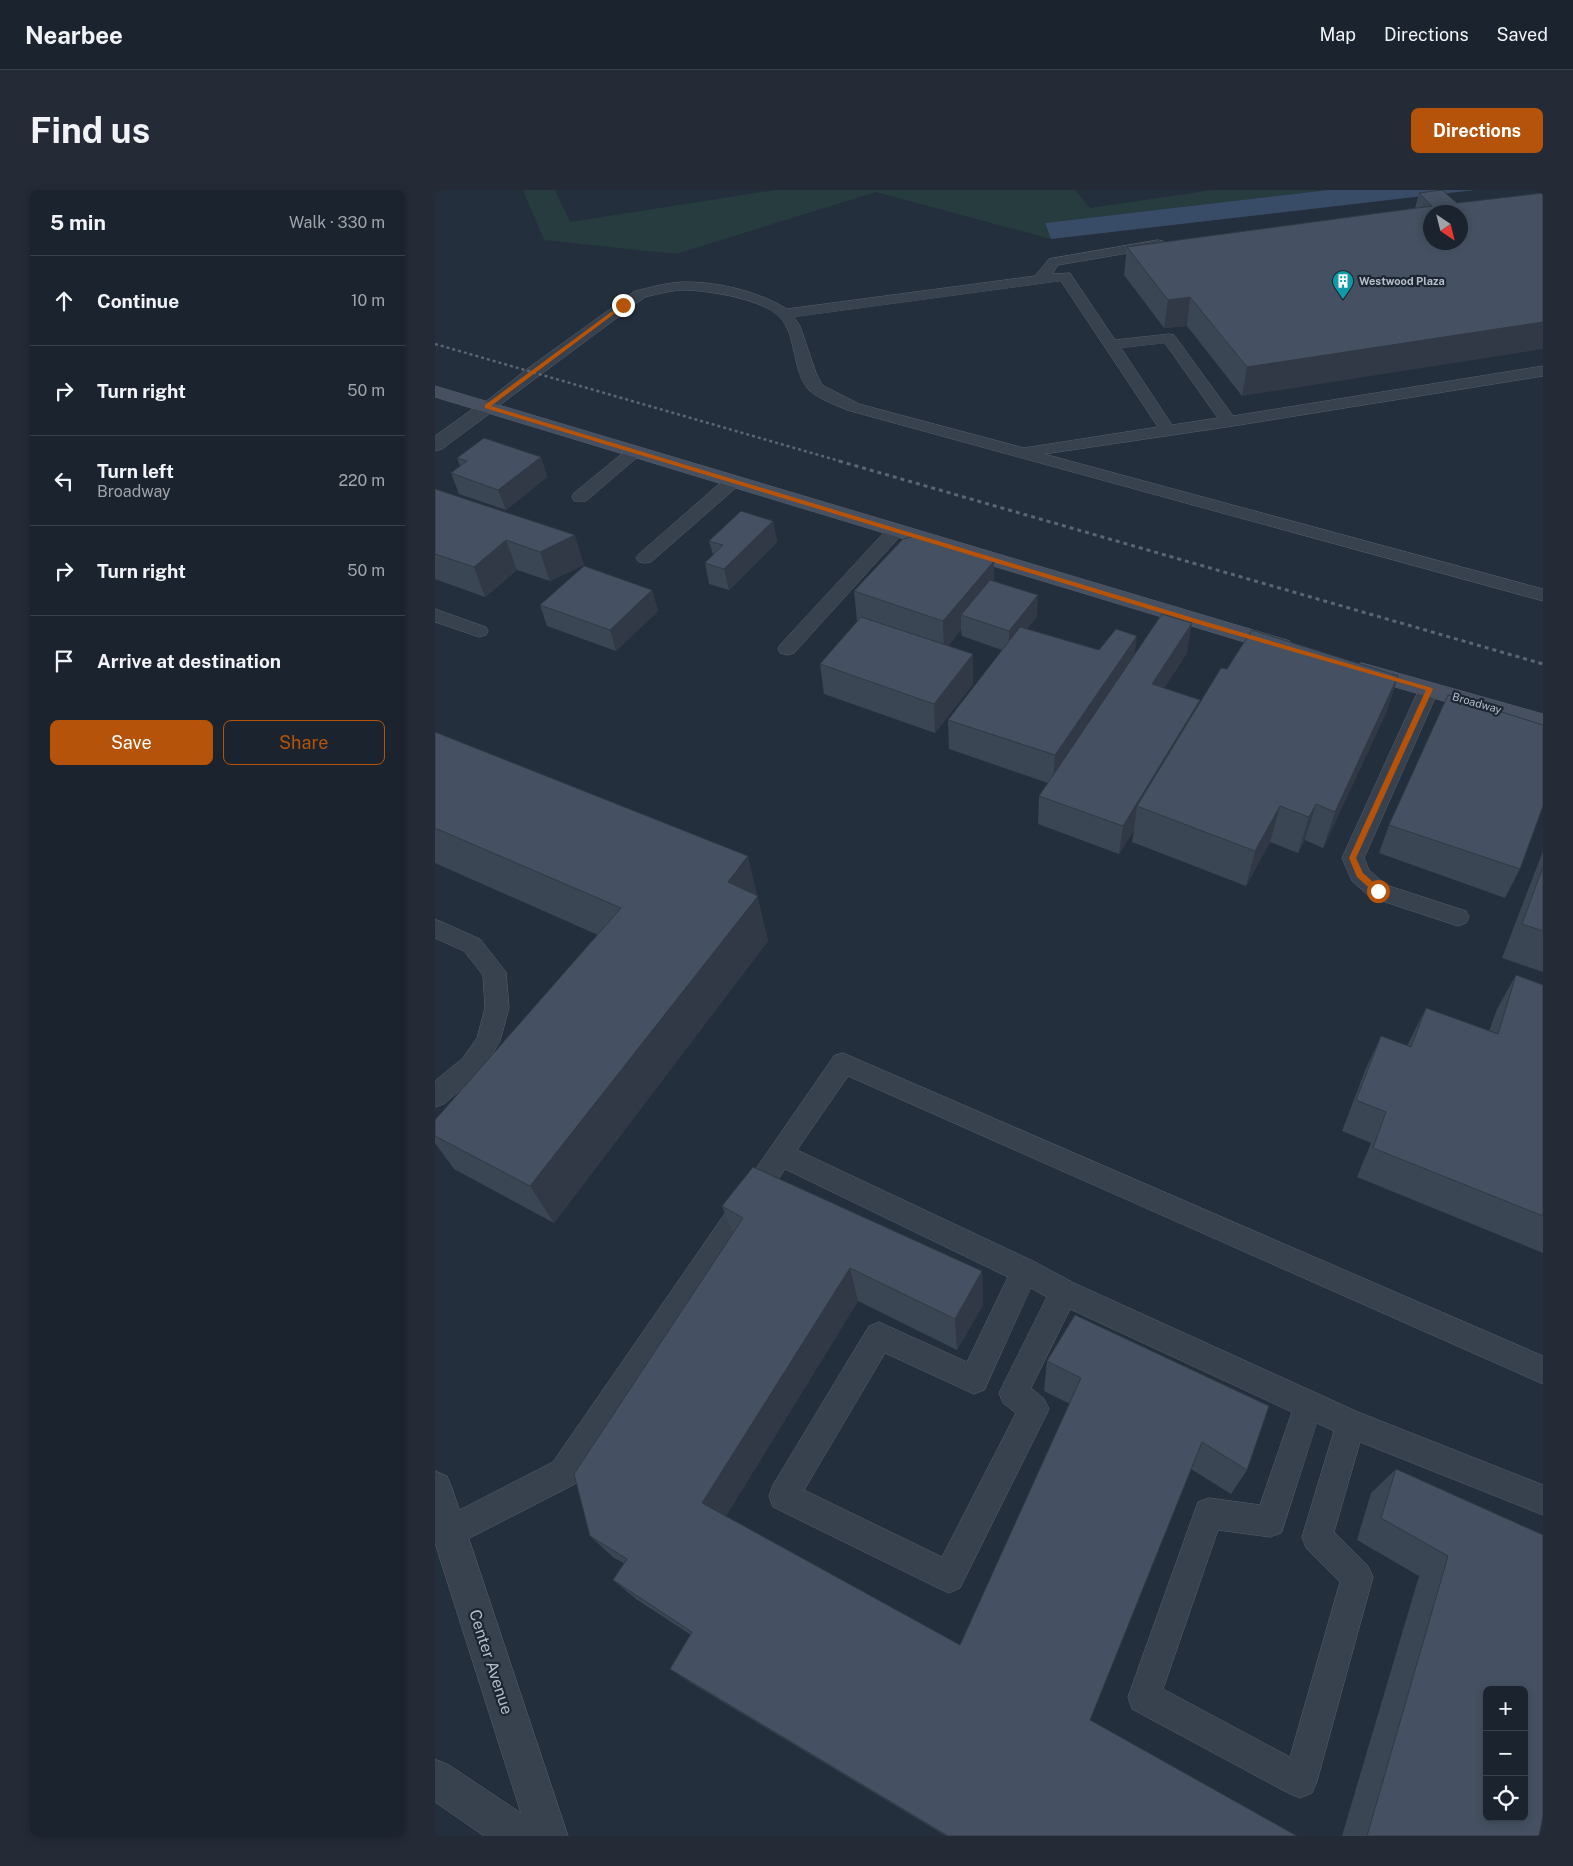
<!DOCTYPE html>
<meta charset="utf-8">
<style>
:root{--surface:#1b232e;--page:#242b36;--text:#f1f3f6;--muted:#a0a4aa;--line:#39404a;--accent:#b45309}
body{margin:0;font-family:"Public Sans",sans-serif;background:var(--page);color:var(--text)}
.controls{position:absolute;right:15px;bottom:15px;display:grid;overflow:hidden;border-radius:8px;box-shadow:0 2px 8px #0003}
.controls button{width:45px;height:45px;display:grid;place-items:center;padding:0;border:0;border-bottom:1px solid var(--line);background:var(--surface);color:var(--text);font:25px sans-serif}
.compass{position:absolute;left:988px;top:15px;width:45px;height:45px;border-radius:50%;background:var(--surface);box-shadow:0 2px 8px #0003;rotate:145deg}
.stop{position:absolute;width:15px;height:15px;margin:-11px;border:4px solid #b45309;border-radius:50%;background:#fff}
.stop.end{background:#b45309;border-color:#fff;box-shadow:0 1px 5px #0008}
.list{margin:0;padding:0;list-style:none}
h2{display:flex;justify-content:space-between;align-items:center;height:65px;margin:0;padding:0 20px;font-size:21px}
h2 small{font-size:16px;font-weight:400;color:var(--muted)}
.list li{display:grid;grid-template-columns:32px 1fr auto;gap:15px;align-items:center;box-sizing:border-box;height:90px;padding:0 20px;border-top:1px solid var(--line)}
.list b{display:block;font-size:19px;white-space:nowrap}
.list p{margin:0;font-size:16px;white-space:nowrap;color:var(--muted)}
.list em{font-size:16px;font-style:normal;color:var(--muted)}
.actions{display:flex;gap:10px;padding:15px 20px}
.actions a{flex:1;padding:11px 0;border:1px solid var(--accent);border-radius:8px;text-align:center;font-size:18px;color:var(--accent)}
.actions .main{background:var(--accent);color:#fff}
.icon{flex:none;width:28px;height:28px;fill:none;stroke:currentColor;stroke-width:2;stroke-linecap:round;stroke-linejoin:round}
.map{position:relative;flex:none;width:1108px;height:1646px;overflow:hidden;border-radius:8px}
header{display:flex;align-items:center;gap:30px;box-sizing:border-box;height:70px;padding:0 25px;background:var(--surface);border-bottom:1px solid var(--line)}
header strong{font-size:24px}
nav{display:flex;gap:28px;margin-inline-start:auto;font-size:18px}
.intro{display:flex;align-items:center;justify-content:space-between;box-sizing:border-box;height:120px;padding:0 30px}
h1{margin:0;font-size:35px}
.button{padding:12px 22px;border-radius:8px;background:var(--accent);color:#fff;font-size:18px;font-weight:700}
main{display:flex;gap:30px;padding:0 30px}
aside{flex:1;background:var(--surface);border-radius:8px;box-shadow:0 2px 8px #0003}
.map>svg:first-child{display:block}
.green{fill:#263c3f}
.water{fill:#394c67}
.lines{fill:none;stroke-linecap:round;stroke-linejoin:round}
.lane-casing{stroke:#565f6c;stroke-width:1}
.street-casing{stroke:#565f6c;stroke-width:1}
.secondary-casing{stroke:#565f6c;stroke-width:1}
.lane{fill:#38414e;fill-rule:evenodd}
.street{fill:#38414e;fill-rule:evenodd}
.secondary{fill:#465061;fill-rule:evenodd}
.rail-far1{stroke:#5a6575;stroke-width:2.5;stroke-dasharray:3 3;stroke-linecap:butt}
.rail{stroke:#5a6575;stroke-width:3;stroke-dasharray:4 4;stroke-linecap:butt}
.wall{fill:#3b4654}
.shaded-wall{fill:#303945}
.building{fill:#455162;stroke:#303945;fill-rule:evenodd}
.route{fill:#b45309}
.labels{text-anchor:middle;dominant-baseline:central;stroke-width:4.5;stroke-linejoin:round;paint-order:stroke}
.far-poi-label{font-size:11px;font-weight:bold;fill:#b4bcc9;stroke:#1d2633;text-anchor:start}
.far-street-label{font-size:11px;fill:#b4bcc9;stroke:#1d2633}
.near-street-label{font-size:16px;fill:#b4bcc9;stroke:#1d2633}
</style>
<header>
<strong>Nearbee</strong>
<nav><a>Map</a><a>Directions</a><a>Saved</a></nav>
</header>
<div class="intro"><h1>Find us</h1><a class="button">Directions</a></div>
<main>
<aside>
<h2>5 min<small>Walk · 330 m</small></h2>
<ul class="list">
<li><svg class="icon" aria-label="ahead" viewBox="0 0 24 24"><path d="M12 20V5M6 11l6-6 6 6"/></svg><div><b>Continue</b></div><em>10 m</em></li>
<li><svg class="icon" aria-label="right" viewBox="0 0 24 24"><path d="M7 20v-9h11M14 6l5 5-5 5"/></svg><div><b>Turn right</b></div><em>50 m</em></li>
<li><svg class="icon" aria-label="left" viewBox="0 0 24 24"><path d="M17 20v-9H6M10 6l-5 5 5 5"/></svg><div><b>Turn left</b><p>Broadway</p></div><em>220 m</em></li>
<li><svg class="icon" aria-label="right" viewBox="0 0 24 24"><path d="M7 20v-9h11M14 6l5 5-5 5"/></svg><div><b>Turn right</b></div><em>50 m</em></li>
<li><svg class="icon" aria-label="arrive" viewBox="0 0 24 24"><path d="M6 21V4h12l-3 4 3 4H6"/></svg><div><b>Arrive at destination</b></div></li>
</ul>
<div class="actions"><a class="main">Save</a><a>Share</a></div>
</aside>
<div class="map">
<svg width="1108" height="1646" viewBox="0 0 1108 1646">
<rect width="100%" height="100%" fill="#242f3e"/>
<path class="green" d="M88 0H120L135 32 341 0H640L655 18 778 0H893L610 33 616 49 441 2 241 64 109 50Z"/>
<path class="water" d="M893 0H1040L616 49 610 33Z"/>
<g class="lines">
<g class="lane-casing">
<path id="lane" d="M723 50 728 51 730 54 728 57 623 75 617 84 635 83 680 150 734 144 739 145 798 226 1108 176V186L798 236 609 264 1108 399V411L412 220C401 215 384 209 375 201 357 184 362 145 345 127 327 109 276 101 251 100 237 100 223 104 210 107L58 220H46L44 217 92 179 200 101 205 100C220 96 236 92 251 92 285 92 324 102 352 119L600 86 614 69ZM626 91 723 237 589 258 424 214 387 195 381 183 365 136 359 127ZM730 153 783 228 737 235 686 158Z
M200 256 206 258 208 261 206 264 151 311H139L137 307 139 303 194 258Z
M298 286 304 287 306 291 304 295 216 372 210 373 204 372 201 368 204 364 292 287Z
M461 335 467 336 470 340 467 344 359 463 352 465 345 463 343 459 345 455 455 336Z
M0 419 51 437 53 441 51 445 44 447 0 432Z
M994 493 1001 494 1004 499 929 668 934 680 951 695 1031 721 1034 727 1031 733 1023 736 935 707 917 691 907 668 984 499 987 494Z
M0 729 45 749 71 782 74 818 65 851 46 882 9 914 0 917V891L28 868 42 848 50 818 48 785 29 761 0 748Z
M408 863 1108 1166V1194L413 886 362 960 600 1072 639 1093 923 1222 1108 1295V1325L925 1252 899 1342 933 1376 938 1387 882 1591 877 1603 865 1608 853 1603 697 1519 693 1507 763 1312 774 1308 825 1315 857 1222 635 1119 596 1198 609 1209 614 1219 609 1229 525 1398 514 1403 503 1398 338 1317 334 1306 338 1295 434 1136 444 1132 532 1172 573 1087 350 979 140 1294 25 1353 14 1357 3 1353 0 1339 3 1331 118 1272 399 866ZM596 1098 612 1107 564 1203 568 1213 581 1223 507 1367 369 1300 450 1163 539 1204 549 1200ZM882 1233 899 1241 867 1347 871 1358 905 1392 855 1567 728 1499 783 1340 835 1347 846 1343Z"/>
</g>
<g class="street-casing">
<path id="street" d="M52 212 58 213 61 217 58 221 7 259 0 261V246L46 213Z
M0 1281 12 1286 17 1298 133 1646H49L0 1612V1569L14 1575 86 1623 0 1353Z"/>
</g>
<g class="secondary-casing">
<path id="secondary" d="M0 196 855 451 858 456 855 461 847 463 839 461 0 207Z
M927 473 1108 524V540L919 485 916 480 919 475Z"/>
</g>
<use href="#lane" class="lane"/>
<use href="#street" class="street"/>
<use href="#secondary" class="secondary"/>
<path class="rail-far1" d="M0 154 408 272"/>
<path class="rail" d="M404 271 1108 474"/>
</g>
<path class="wall" d="M984 3 1022 13 807 206 752 136 729 138 689 85 692 57 980 18Z
M106 267 112 287 71 320 24 304 16 283 25 276 22 268Z
M0 299 149 375 115 391 82 380 50 407 0 389Z
M338 331 342 352 294 400 274 394 270 373 278 365 274 351Z
M559 371V391L602 426 592 439 664 460 699 465 752 463 729 498 765 510 764 513 792 479 963 486 951 523 888 658 870 650 863 663 835 652 811 696 697 652 699 640 684 664 603 634 604 606 613 593 514 559 513 530 567 460 527 446 526 440 513 456 538 464V494L500 543 389 504 385 474 423 431H422L419 401Z
M217 400 223 421 181 461 112 436 105 415Z
M0 542 322 706 333 751 119 1033 19 979 0 953V930L163 745 0 673Z
M954 635 1085 679 1070 708 944 663Z
M1108 661V782L1067 768Z
M1081 785 1108 795V1063L922 987 936 953 907 941 931 878 946 846 972 856 991 818 1054 841 1062 819Z
M287 1016 547 1081 548 1115 522 1160 423 1111 291 1326 525 1455 635 1214 609 1201 612 1171 640 1125 812 1280 796 1304 756 1279 655 1530 862 1646H511L256 1493 235 1479 256 1445 201 1409 178 1390 189 1373 179 1368 155 1346 298 1044Z
M961 1279 1108 1345 1104 1646H907L984 1386 922 1350 936 1303Z"/>
<path class="shaded-wall" d="M755 107 752 136 729 138 733 110Z
M1108 132V159L807 206 812 177Z
M106 267 112 287 71 320 63 300Z
M338 331 342 352 294 400 289 379Z
M140 345 149 375 115 391 105 362Z
M71 350 82 380 50 407 39 377Z
M559 371V401L526 425V440L509 461 508 431Z
M217 400 223 421 181 461 175 440Z
M603 405 602 426 574 462V441Z
M757 433 752 463 713 524 717 494Z
M702 446 698 476 618 594 620 565Z
M538 464V494L500 543 499 514Z
M963 486 951 523 888 658 900 622Z
M765 510 759 539 702 616 699 640 684 664 688 636Z
M881 614 870 650 863 663 874 627Z
M845 616 835 652 811 696 820 661Z
M313 666 333 751 119 1033 95 996 293 692Z
M415 1078 423 1111 285 1336 267 1313Z
M547 1081 548 1115 522 1160 520 1129Z"/>
<path class="building" d="M1007 0 1022 13 1108 3V132L812 177 755 107 733 110 692 57 997 16 984 3ZM996 22H1026V52H996Z
M49 248 106 267 63 300 16 283 32 271 22 268Z
M0 299 140 345 105 362 71 350 39 377 0 364Z
M306 321 338 331 289 379 270 373 288 355 274 351Z
M480 346 559 371 508 431 419 401 468 349Z
M149 376 217 400 175 440 105 415Z
M555 390 603 405 574 441 526 425Z
M727 424 757 433 717 494 765 510 688 636 604 606Z
M426 427 538 464 499 514 385 474Z
M585 437 664 460 681 439 702 446 620 565 513 530Z
M817 440 963 486 900 622 881 614 874 627 845 616 820 661 702 616 786 478 792 479Z
M1013 505 1108 535V616L1085 679 954 635Z
M0 542 313 666 293 692 323 706 95 996 0 946V930L186 718 0 638Z
M1108 677V741L1087 734Z
M1081 785 1108 795V1026L938 958 951 922 921 910 946 846 976 857 991 818 1063 844Z
M318 977 547 1081 520 1129 415 1078 267 1313 525 1455 646 1188 612 1171 640 1125 834 1216 812 1280 767 1252 655 1530 862 1646H513L235 1479 257 1442 178 1390 192 1369 155 1346 139 1284 308 1028 287 1016Z
M961 1279 1108 1345V1626L1104 1646H932L1013 1366 946 1328ZM1052 1500H1089V1627H1052Z"/>
<path class="route" d="M187 114 191 115 56 216 778 434 997 498 998 499 921 668 928 683 946 699V703H940L922 687 914 668 991 500 773 437 50 218V215Z"/>
<defs>
<g id="building-pin" transform="scale(1.125)"><path d="M0 17L-7.5 6A9.5 9.5 0 1 1 7.5 6Z" fill="#0f9aa8" stroke="#1d2633"/><path d="M-4-6H4V6H1V3H-1V6H-4ZM-2.5-4.3h1.7v1.8h-1.7ZM.8-4.3h1.7v1.8H.8ZM-2.5-1h1.7V.8h-1.7ZM.8-1h1.7V.8H.8Z" fill="#fff"/></g>
</defs>
<g fill-rule="evenodd">
<use href="#building-pin" x="908" y="91"/>
</g>
<g class="labels">
<g class="far-poi-label">
<text x="924" y="91">Westwood Plaza</text>
</g>
<g class="far-street-label">
<text transform="translate(1042 513) rotate(16)">Broadway</text>
</g>
<g class="near-street-label">
<text transform="translate(56 1472) rotate(72)">Center Avenue</text>
</g>
</g>
</svg>
<div class="controls">
<button>+</button>
<button>−</button>
<button><svg class="icon" aria-label="locate" viewBox="0 0 24 24"><circle cx="12" cy="12" r="6"/><path d="M12 2v4M12 18v4M2 12h4M18 12h4"/></svg></button>
</div>
<svg class="compass" viewBox="-18 -18 36 36"><path d="M0-13l5 13h-10z" fill="#e53935"/><path d="M0 13l5-13h-10z" fill="#a0a4aa"/></svg>
<div class="stop" style="left:943px;top:701px"></div>
<div class="stop end" style="left:188px;top:115px"></div>
</div>
</main>
